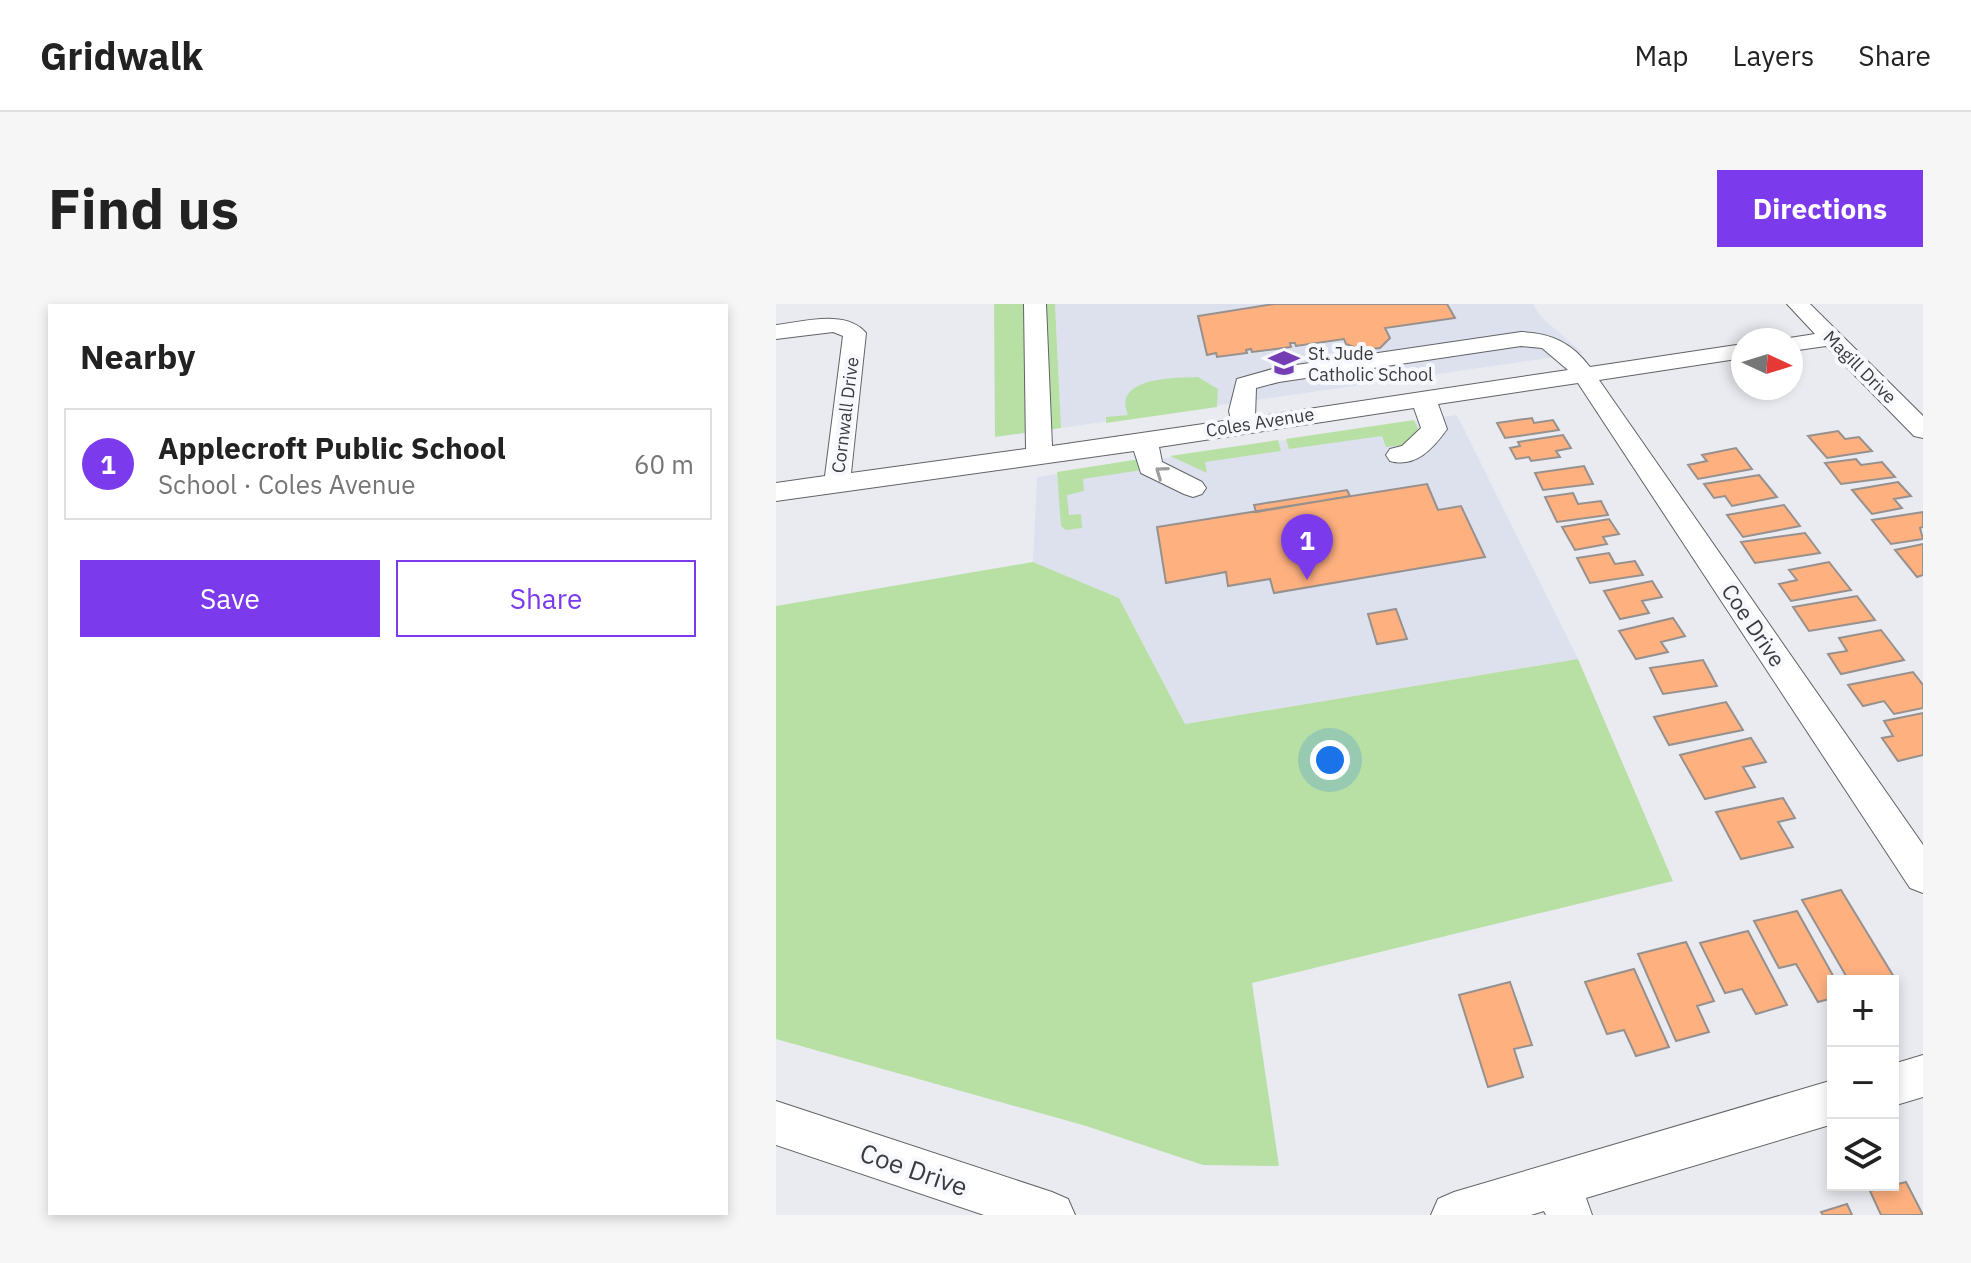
<!DOCTYPE html>
<meta charset="utf-8">
<style>
:root{--surface:#fff;--page:#f6f6f6;--text:#222;--muted:#767676;--line:#e0e0e0;--accent:#7c3aed}
body{margin:0;font-family:"IBM Plex Sans",sans-serif;background:var(--page);color:var(--text)}
.controls{position:absolute;right:24px;bottom:24px;display:grid;overflow:hidden;border-radius:0px;box-shadow:0 4px 12px #0003}
.controls button{width:72px;height:72px;display:grid;place-items:center;padding:0;border:0;border-bottom:2px solid var(--line);background:var(--surface);color:var(--text);font:40px sans-serif}
.compass{position:absolute;left:955px;top:24px;width:72px;height:72px;border-radius:50%;background:var(--surface);box-shadow:0 4px 12px #0003;rotate:94deg}
.you{position:absolute;left:554px;top:456px;width:28px;height:28px;margin:-20px;border:6px solid #fff;border-radius:50%;background:#1a73e8;box-shadow:0 0 0 12px #1a73e833}
.badge{display:grid;place-items:center;width:52px;height:52px;border-radius:50%;background:var(--accent);color:#fff;font-size:26px;font-weight:700}
.pin{position:absolute;translate:-50% -66px;filter:drop-shadow(0 2px 4px #0008)}
.pin::after{content:'';position:absolute;top:42px;width:28px;height:24px;background:inherit;clip-path:polygon(0 0,100% 0,50% 100%)}
.list{margin:0;padding:0;list-style:none}
h2{display:flex;justify-content:space-between;align-items:center;height:104px;margin:0;padding:0 32px;font-size:34px}
h2 small{font-size:26px;font-weight:400;color:var(--muted)}
.list li{display:grid;grid-template-columns:52px 1fr auto;gap:24px;align-items:center;box-sizing:border-box;height:112px;margin:0 16px 16px;padding:0 16px;border:2px solid var(--line);border-radius:0px}
.list b{display:block;font-size:30px;white-space:nowrap}
.list p{margin:0;font-size:26px;white-space:nowrap;color:var(--muted)}
.list em{font-size:26px;font-style:normal;color:var(--muted)}
.actions{display:flex;gap:16px;padding:24px 32px}
.actions a{flex:1;padding:18px 0;border:2px solid var(--accent);border-radius:0px;text-align:center;font-size:28px;color:var(--accent)}
.actions .main{background:var(--accent);color:#fff}
.icon{flex:none;width:44px;height:44px;fill:none;stroke:currentColor;stroke-width:2;stroke-linecap:round;stroke-linejoin:round}
.map{position:relative;flex:none;width:1147px;height:911px;overflow:hidden;border-radius:0px}
header{display:flex;align-items:center;gap:48px;box-sizing:border-box;height:112px;padding:0 40px;background:var(--surface);border-bottom:2px solid var(--line)}
header strong{font-size:38px}
nav{display:flex;gap:44px;margin-inline-start:auto;font-size:28px}
.intro{display:flex;align-items:center;justify-content:space-between;box-sizing:border-box;height:192px;padding:0 48px}
h1{margin:0;font-size:56px}
.button{padding:20px 36px;border-radius:0px;background:var(--accent);color:#fff;font-size:28px;font-weight:700}
main{display:flex;gap:48px;padding:0 48px}
aside{flex:1;background:var(--surface);border-radius:0px;box-shadow:0 4px 12px #0003}
.map>svg:first-child{display:block}
.built{fill:#dde1ed}
.green{fill:#b8e0a5}
.building{fill:#feb07f;stroke:#96918e;stroke-width:2}
.lines{fill:none;stroke-linecap:round;stroke-linejoin:round}
.minor-casing{stroke:#616367;stroke-width:2}
.minor{fill:#fff;fill-rule:evenodd}
.oneway{stroke:#9d9d9e}
.labels{text-anchor:middle;dominant-baseline:central;stroke-width:8;stroke-linejoin:round;paint-order:stroke}
.far-poi-label{font-size:18px;fill:#3b3b3d;stroke:#f6f8fd;text-anchor:start}
.far-street-label{font-size:18px;fill:#3b3b3d;stroke:#f6f8fd}
.street-label{font-size:22px;fill:#3b3b3d;stroke:#f6f8fd}
.near-street-label{font-size:26px;fill:#3b3b3d;stroke:#f6f8fd}
</style>
<header>
<strong>Gridwalk</strong>
<nav><a>Map</a><a>Layers</a><a>Share</a></nav>
</header>
<div class="intro"><h1>Find us</h1><a class="button">Directions</a></div>
<main>
<aside>
<h2>Nearby<small></small></h2>
<ul class="list">
<li><span class="badge">1</span><div><b>Applecroft Public School</b><p>School · Coles Avenue</p></div><em>60 m</em></li>
</ul>
<div class="actions"><a class="main">Save</a><a>Share</a></div>
</aside>
<div class="map">
<svg width="1147" height="911" viewBox="0 0 1147 911">
<rect width="100%" height="100%" fill="#e9ebf0"/>
<path class="built" d="M279 0H757L765 13 807 49 285 124Z
M681 111 802 355 409 420 343 294 257 258 261 173Z"/>
<path class="green" d="M218 0H279L285 124 219 133Z
M422 73 442 85 441 103 330 119V113L352 111C336 73 398 74 422 73Z
M638 116 642 125 628 141 610 143 606 132 513 145 510 135Z
M502 136 505 147 429 158 431 169 394 152Z
M364 155 366 166 307 175 308 187 291 191 293 211 305 210 306 224 290 226 285 222 281 168Z
M257 258 343 294 409 420 802 355 897 577 476 679 503 862 427 861 310 822 0 735V302Z"/>
<path class="building" d="M498 0H671L679 14 609 24 614 34 604 44 586 46 570 40 568 35 520 42 519 39H514L515 43 476 48 475 45 470 46 471 49 441 53 440 49 431 51 422 12Z
M756 114 758 119 777 116 783 126 729 134 721 119Z
M1062 127 1069 135 1083 133 1096 147 1051 154 1032 132Z
M787 131 795 144 780 147 784 153 755 157 753 153 740 155 734 144 744 142 742 138Z
M960 144 976 165 922 175 912 161 931 157 926 151Z
M1080 155 1085 161 1106 158 1119 173 1065 180 1049 159Z
M808 162 817 180 767 186 759 169Z
M983 171 1001 193 956 202 949 192 938 194 928 180Z
M1122 178 1135 192 1118 195 1126 204 1096 210 1076 186Z
M651 180 662 206 685 202 709 253 498 289 494 275 452 282 450 268 390 279 381 223Z
M571 186 574 192 480 208 478 201Z
M797 189 802 200 825 197 832 211 781 218 769 193Z
M1008 201 1024 222 967 233 951 211Z
M1147 208V223L1144 224 1147 235 1115 240 1096 216Z
M833 215 843 230 827 233 831 240 799 246 786 223Z
M1029 229 1044 249 979 259 965 238Z
M1147 240V271L1141 273 1119 246Z
M833 249 839 260 859 257 867 271 814 279 801 254Z
M1053 258 1075 286 1015 297 1003 280 1021 276 1013 266Z
M876 277 886 293 866 297 873 309 844 315 828 287Z
M1081 292 1099 316 1033 327 1017 303Z
M620 305 631 335 601 340 592 310Z
M897 314 909 332 885 338 892 348 860 355 843 327Z
M1105 326 1128 356 1065 370 1052 350 1071 347 1063 334Z
M927 356 941 382 887 390 874 364Z
M1137 368 1147 381V404L1118 410 1108 397 1087 402 1072 381Z
M950 398 967 426 893 441 878 413Z
M1147 409V451L1122 457 1106 434 1117 432 1108 417Z
M975 434 990 458 967 463 979 483 929 495 904 451Z
M1007 494 1019 514 1002 518 1017 543 965 555 940 508Z
M1065 586 1121 678 1073 677 1026 596Z
M1021 607 1060 677H1057V694L1042 698 1020 660 1003 664 978 617Z
M972 627 1011 701 980 710 966 685 949 689 924 639Z
M910 638 938 697 921 702 933 728 900 737 862 650Z
M858 665 893 743 860 752 848 726 831 730 809 678Z
M734 678 756 741 738 745 747 773 712 783 683 691Z
M1130 878 1147 911H1105L1094 887Z
M1071 900 1076 911H1047L1045 908Z"/>
<g class="lines">
<g class="minor-casing">
<path id="minor" d="M248 0H270L276 142 455 116 453 107 461 75 500 64 745 28C775 29 796 39 814 63L967 40V54L823 76 1147 541V589L1134 584 802 79 662 100 671 125C657 145 639 164 614 157L610 151 614 145 626 142 645 124 638 104 383 143 386 158 426 178 430 184 426 190 417 193 408 190 365 169 358 147 0 197V179L49 172 67 32 57 28 0 35V21C27 18 70 5 90 29L75 169 250 145ZM745 42 766 44 792 66 479 113 480 84 503 78Z
M1011 0H1034L1147 112V134L1138 132 1050 42 1015 47V36L1007 35 1039 30Z
M1147 751V793L1117 802V760Z
M1057 776V820L810 894 816 911H770L768 907 755 911H655L662 895 678 888Z
M0 797 276 888 292 895 299 911H208L0 841Z"/>
</g>
<use href="#minor" class="minor"/>
</g>
<defs><path id="oneway-chevron" d="M-2-3.5L2.5 0L-2 3.5" fill="none" stroke-width="1.6" stroke-linecap="round" stroke-linejoin="round" transform="scale(2)"/></defs>
<use class="oneway" href="#oneway-chevron" transform="translate(385 168) rotate(-145)"/>
<defs>
<g id="school-bare" transform="scale(2.4)"><path d="M0-5L7-2L0 1L-7-2ZM-4 1L0 2.5L4 1V4Q0 6-4 4Z" fill="#753db4" stroke="#f6f8fd" stroke-width="2.5" paint-order="stroke"/></g>
</defs>
<g fill-rule="evenodd">
<use href="#school-bare" x="508" y="59"/>
</g>
<g class="labels">
<g class="far-poi-label">
<text x="532" y="49">St. Jude<tspan x="532" dy="21">Catholic School</tspan></text>
</g>
<g class="far-street-label">
<text transform="translate(1084 63) rotate(45)">Magill Drive</text>
<text transform="translate(69 111) rotate(-83)">Cornwall Drive</text>
<text transform="translate(484 118) rotate(-9)">Coles Avenue</text>
</g>
<g class="street-label">
<text transform="translate(978 321) rotate(56)">Coe Drive</text>
</g>
<g class="near-street-label">
<text transform="translate(138 865) rotate(19)">Coe Drive</text>
</g>
</g>
</svg>
<div class="controls">
<button>+</button>
<button>−</button>
<button><svg class="icon" aria-label="layers" viewBox="0 0 24 24"><path d="M12 4l9 5-9 5-9-5zM3 14l9 5 9-5"/></svg></button>
</div>
<svg class="compass" viewBox="-18 -18 36 36"><path d="M0-13l5 13h-10z" fill="#e53935"/><path d="M0 13l5-13h-10z" fill="#767676"/></svg>
<div class="you"></div>
<div class="pin badge" style="left:531px;top:276px">1</div>
</div>
</main>
